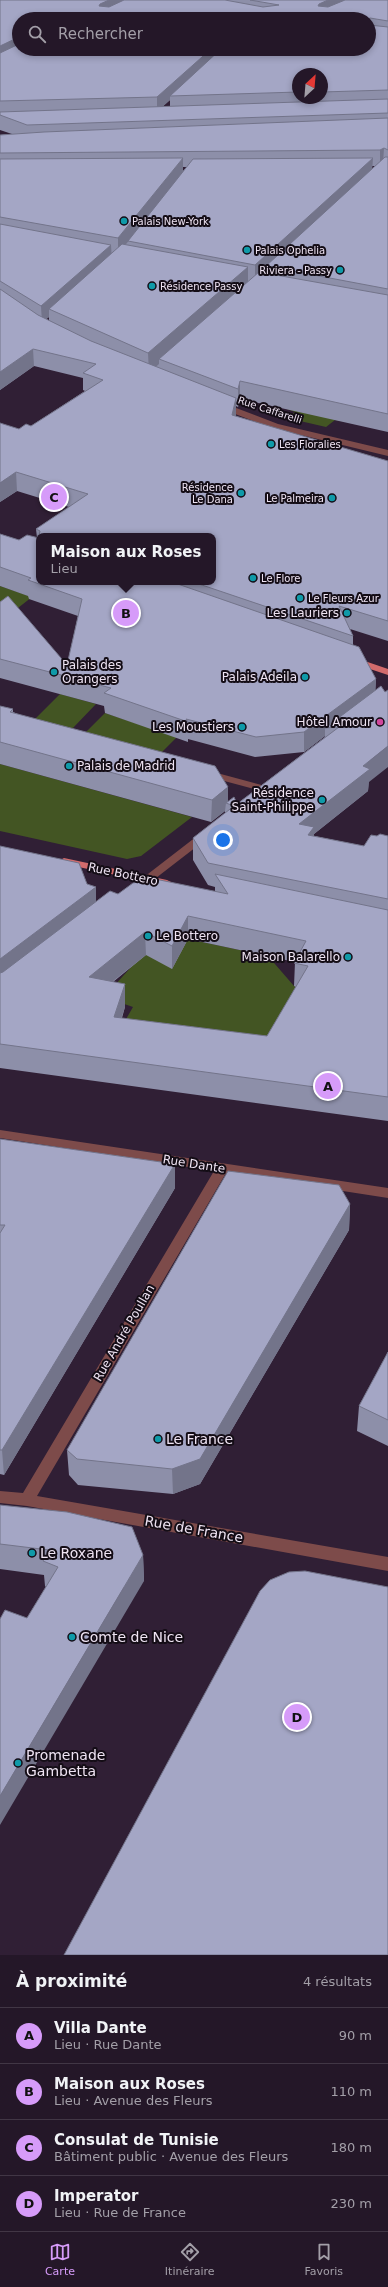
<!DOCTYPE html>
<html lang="fr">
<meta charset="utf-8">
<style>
:root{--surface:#241728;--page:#302434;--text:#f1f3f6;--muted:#a39fa8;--line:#413645;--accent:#d69bf9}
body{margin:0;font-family:"DejaVu Sans",sans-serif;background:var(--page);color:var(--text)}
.compass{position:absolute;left:292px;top:68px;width:36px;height:36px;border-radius:50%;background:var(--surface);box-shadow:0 2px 6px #0003;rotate:26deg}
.you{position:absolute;left:223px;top:840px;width:14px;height:14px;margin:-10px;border:3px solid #fff;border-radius:50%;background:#1a73e8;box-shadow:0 0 0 6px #1a73e833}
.badge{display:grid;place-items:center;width:26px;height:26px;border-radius:50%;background:var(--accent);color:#111;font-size:13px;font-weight:700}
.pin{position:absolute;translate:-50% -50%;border:2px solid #fff;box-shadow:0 1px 4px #0006}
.popup{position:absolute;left:36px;top:533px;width:180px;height:52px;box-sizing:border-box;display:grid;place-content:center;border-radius:8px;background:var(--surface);filter:drop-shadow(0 1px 3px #0005);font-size:13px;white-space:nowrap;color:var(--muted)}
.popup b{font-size:15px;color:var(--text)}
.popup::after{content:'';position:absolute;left:50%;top:100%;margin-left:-8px;border:8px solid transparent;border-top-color:var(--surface)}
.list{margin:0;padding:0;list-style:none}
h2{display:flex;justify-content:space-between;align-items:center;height:52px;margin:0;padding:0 16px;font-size:17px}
h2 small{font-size:13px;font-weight:400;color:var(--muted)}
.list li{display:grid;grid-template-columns:26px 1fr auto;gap:12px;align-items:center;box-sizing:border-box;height:56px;padding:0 16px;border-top:1px solid var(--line)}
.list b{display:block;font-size:15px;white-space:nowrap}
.list p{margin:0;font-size:13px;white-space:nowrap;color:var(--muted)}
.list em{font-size:13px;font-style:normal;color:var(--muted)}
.icon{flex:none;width:22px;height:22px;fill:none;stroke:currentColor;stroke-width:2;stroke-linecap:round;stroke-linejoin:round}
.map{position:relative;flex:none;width:388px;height:1955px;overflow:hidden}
.search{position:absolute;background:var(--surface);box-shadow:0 2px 6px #0003;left:12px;right:12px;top:12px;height:44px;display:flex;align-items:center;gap:10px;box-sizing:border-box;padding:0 14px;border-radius:22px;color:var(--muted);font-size:15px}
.sheet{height:276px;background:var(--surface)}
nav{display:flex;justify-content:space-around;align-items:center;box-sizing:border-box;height:56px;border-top:1px solid var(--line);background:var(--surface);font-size:11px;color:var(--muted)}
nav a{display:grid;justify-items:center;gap:2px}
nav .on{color:var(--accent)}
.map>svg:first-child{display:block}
.green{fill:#435523}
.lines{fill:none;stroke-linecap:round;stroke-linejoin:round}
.minor{fill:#7d4b4a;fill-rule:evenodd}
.major{fill:#d26b6c;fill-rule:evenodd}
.wall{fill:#8d8fa9;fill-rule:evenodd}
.shaded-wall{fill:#73748a}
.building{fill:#a4a6c5;stroke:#73748a;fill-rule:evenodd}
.culture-dot{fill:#0f9aa8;stroke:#140d16;stroke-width:1.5}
.hotel-dot{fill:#d1479c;stroke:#140d16;stroke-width:1.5}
.labels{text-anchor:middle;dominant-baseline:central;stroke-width:4;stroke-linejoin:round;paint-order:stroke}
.far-poi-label{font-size:10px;fill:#efe4f3;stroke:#140d16;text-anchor:start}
.far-street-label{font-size:10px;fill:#efe4f3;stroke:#140d16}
.poi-label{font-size:12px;fill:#efe4f3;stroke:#140d16;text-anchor:end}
.street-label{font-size:12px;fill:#efe4f3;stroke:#140d16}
.near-poi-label{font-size:14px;fill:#efe4f3;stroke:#140d16;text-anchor:start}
.near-street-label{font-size:14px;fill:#efe4f3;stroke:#140d16}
</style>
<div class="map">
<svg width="388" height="1955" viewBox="0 0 388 1955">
<rect width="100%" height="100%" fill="#301f35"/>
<path class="green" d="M316 397 347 422 335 420 326 427 287 418 295 412 284 408Z
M0 586 32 597 0 622Z
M60 694 96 704 72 729 35 719Z
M105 713 177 737 160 754 85 733Z
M0 764 192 817 141 856 127 859 0 831Z
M188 939 268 956 294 986 307 989 274 1061 114 1040 133 1007 104 997 143 954Z"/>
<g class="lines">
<path class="minor" d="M217 403H223L278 424 388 450V456L272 428 217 407Z
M206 770 269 787 270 789 265 792 202 775 201 773 202 771Z
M205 832 209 833 211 835 209 837 143 888H135L133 886 135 884 201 833Z
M0 1130 388 1188V1198L226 1173 37 1496 388 1557V1571L27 1506 0 1503V1491L23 1493 214 1171 0 1138Z"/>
<path class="major" d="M353 657 388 669V675L349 662V658Z
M64 858 167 880 173 883 167 886 60 863 58 861Z"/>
</g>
<path class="wall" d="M0 0H388V432L240 399 238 407 236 406V417L388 461V641L350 629 353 636V645L376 679 368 791 314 834V836L364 846 377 836H388V1121L0 1068V846L87 884 96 902 118 894 215 891V887L208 885 193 860V838L225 813V811L211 822 0 764V706L13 709V712L228 802 237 804 325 737V736L304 752 255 757 188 739V742L105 713 104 706 0 678V602L67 665 78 616 29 599 28 596 0 586V534L19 540 37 538 36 529 69 507 17 491 0 502 19 429 31 426 85 391 83 390V378L34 366 0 390V135L12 134 0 130ZM19 19H369V49H19ZM298 74H322V98H298ZM170 100V106H163ZM372 166H376L372 169ZM183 167H187L183 171ZM49 317V321L46 319ZM39 536 213 582H39ZM188 939 295 962 294 986 296 987 267 1036 122 1018 125 1007V984L113 982 146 955 172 969Z
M0 1139 175 1164V1188L4 1475 0 1474Z
M350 1204 349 1230 200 1484 173 1494 78 1485 69 1475 67 1450Z
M388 1352V1446L357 1431 359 1406Z
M0 1505 143 1555 144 1581 27 1618 46 1587 45 1586 44 1575 0 1569Z"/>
<path class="shaded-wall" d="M109 0H140L100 19 99 6 100 4Z
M328 0H359L318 19 319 4Z
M19 37V49L0 60V46Z
M211 49H226L170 96V100L157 112V97Z
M384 148 383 164 380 166V150Z
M183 158V174L118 254V238Z
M373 158 372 173 266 266 265 270 255 280V265Z
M111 245 112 261 49 309V317L42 323 41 306Z
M248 267V286L159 359V364L149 373 148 353Z
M33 349 34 366 0 390V372Z
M240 381V399L238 407V389Z
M236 398V415L231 433 232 415Z
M16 472 17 491 0 502V483Z
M376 679 375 699 325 728V736L304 752V732Z
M388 746V767L369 782 368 791 314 834 313 850 299 824 363 766Z
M228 787V804L226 803 225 811 211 822 212 800Z
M96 887V910L0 983V959Z
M188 916V939L172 969V946Z
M145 932 146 955 89 1000V977Z
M125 984V1007L114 1040V1017Z
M175 1164V1188L4 1475 2 1450Z
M350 1204 349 1230 200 1484 173 1494 172 1469Z
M143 1555 144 1581 0 1825V1796Z"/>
<path class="building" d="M0 0H109L100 4 99 6 109 7 124 0H225L263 7 279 5 250 0H328L319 4 318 6 328 7 345 0H388V21L370 18 368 19H19V37L0 46Z
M369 23V25L388 27V90L322 92V74H298V92L170 96 221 49H369Z
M19 44V49H211L157 97 0 101V53Z
M388 99V113L27 125 0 115V112Z
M388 118V150L384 148 380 150 0 153V135L44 132Z
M385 157H388V289L266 266Z
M183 158 118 238 0 217V159Z
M373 158 255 265 128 241 193 159Z
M0 224 111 245 41 306 0 281Z
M122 244 248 267 148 353 49 309Z
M259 272 388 295V414L240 381 238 389 159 359Z
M0 289 38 315 91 341 236 398 232 415 388 461V621L339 606 353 636 193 582H213V536H39L40 531 36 529 88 494 16 472 0 483V423L19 429 26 424 31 426 103 380 83 373 96 364 33 349 0 372Z
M0 534 19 540 27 535 39 538V582H172L359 647 376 679 304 732 256 737 186 719 188 722 104 693 111 688 0 659V602L8 596 67 665 82 599 28 580 31 578 0 567Z
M381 686 385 692 388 690V746L363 766 370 769 299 824 314 827 308 835 364 846 371 835 377 836 380 834 388 836V899L208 863 193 838 234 806 226 803 234 797 237 804 339 727 325 728Z
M0 706 13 709 10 712 215 766 228 787 212 800 0 742Z
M0 846 79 863 87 884 96 887 0 959Z
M215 874 388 910V1097L0 1044V973L3 972 110 891 118 894 133 883 155 879 228 894ZM188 916 306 941 294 963 308 966 267 1036 114 1017 125 984 89 977 145 932 172 946Z
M0 1139 175 1164 2 1450H0V1233L5 1225H0Z
M228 1171 339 1185 350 1204 200 1459 172 1469 77 1459 67 1450Z
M388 1352V1420L359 1406Z
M0 1505 67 1512 132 1527 143 1555 0 1796V1619L5 1610 27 1618 58 1567 43 1561 49 1550 0 1544Z
M305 1571 388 1587V1955H64L260 1591 270 1580 289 1572Z"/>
<g class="culture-dot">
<circle cx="124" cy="221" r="4"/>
<circle cx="247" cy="250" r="4"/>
<circle cx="340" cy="270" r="4"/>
<circle cx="152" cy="286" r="4"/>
<circle cx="271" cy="444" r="4"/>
<circle cx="241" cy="493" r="4"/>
<circle cx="332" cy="498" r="4"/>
<circle cx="253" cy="578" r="4"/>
<circle cx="300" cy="598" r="4"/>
<circle cx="347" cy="613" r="4"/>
<circle cx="54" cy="672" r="4"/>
<circle cx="305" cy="677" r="4"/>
<circle cx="242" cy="727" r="4"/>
<circle cx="69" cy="766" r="4"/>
<circle cx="322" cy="800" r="4"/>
<circle cx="148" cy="936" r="4"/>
<circle cx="348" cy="957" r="4"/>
<circle cx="158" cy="1439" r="4"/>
<circle cx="32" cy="1553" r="4"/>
<circle cx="72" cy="1637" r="4"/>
<circle cx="18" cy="1763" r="4"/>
</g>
<circle class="hotel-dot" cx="380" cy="722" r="4"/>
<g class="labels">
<g class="far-poi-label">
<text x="132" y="221">Palais New-York</text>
<text x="255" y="250">Palais Ophelia</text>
<text x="332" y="270" text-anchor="end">Riviera - Passy</text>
<text x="160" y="286">Résidence Passy</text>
<text x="279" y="444">Les Floralies</text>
<text x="233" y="487" text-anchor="end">Résidence<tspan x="233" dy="12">Le Dana</tspan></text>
<text x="324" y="498" text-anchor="end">Le Palmeira</text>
<text x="261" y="578">Le Flore</text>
<text x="308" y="598">Le Fleurs Azur</text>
</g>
<g class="far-street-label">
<text transform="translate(270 410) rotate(18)">Rue Caffarelli</text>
</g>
<g class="poi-label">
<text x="339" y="613">Les Lauriers</text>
<text x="62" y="665" text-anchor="start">Palais des<tspan x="62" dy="14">Orangers</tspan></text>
<text x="297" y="677">Palais Adeila</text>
<text x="372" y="722">Hôtel Amour</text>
<text x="234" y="727">Les Moustiers</text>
<text x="77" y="766" text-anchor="start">Palais de Madrid</text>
<text x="314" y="793">Résidence<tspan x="314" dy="14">Saint-Philippe</tspan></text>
<text x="156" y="936" text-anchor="start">Le Bottero</text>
<text x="340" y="957">Maison Balarello</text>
</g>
<g class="street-label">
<text transform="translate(123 874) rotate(12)">Rue Bottero</text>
<text transform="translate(194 1164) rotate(9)">Rue Dante</text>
<text transform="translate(124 1333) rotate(-60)">Rue André Poullan</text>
</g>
<g class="near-poi-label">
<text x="166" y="1439">Le France</text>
<text x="40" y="1553">Le Roxane</text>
<text x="80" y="1637">Comte de Nice</text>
<text x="26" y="1755">Promenade<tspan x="26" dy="16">Gambetta</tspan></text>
</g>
<g class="near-street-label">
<text transform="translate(194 1529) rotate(10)">Rue de France</text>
</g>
</g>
</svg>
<svg class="compass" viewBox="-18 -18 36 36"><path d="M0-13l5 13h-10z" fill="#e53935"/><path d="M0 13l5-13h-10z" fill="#a39fa8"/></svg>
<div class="you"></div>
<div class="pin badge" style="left:328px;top:1086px">A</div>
<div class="pin badge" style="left:126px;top:613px">B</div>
<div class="popup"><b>Maison aux Roses</b>Lieu</div>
<div class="pin badge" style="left:54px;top:497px">C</div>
<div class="pin badge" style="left:297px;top:1717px">D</div>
<div class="search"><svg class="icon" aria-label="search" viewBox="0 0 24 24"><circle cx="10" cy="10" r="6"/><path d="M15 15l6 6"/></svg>Rechercher</div>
</div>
<section class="sheet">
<h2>À proximité<small>4 résultats</small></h2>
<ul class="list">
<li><span class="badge">A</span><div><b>Villa Dante</b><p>Lieu · Rue Dante</p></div><em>90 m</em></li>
<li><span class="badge">B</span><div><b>Maison aux Roses</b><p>Lieu · Avenue des Fleurs</p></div><em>110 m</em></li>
<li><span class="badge">C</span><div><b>Consulat de Tunisie</b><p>Bâtiment public · Avenue des Fleurs</p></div><em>180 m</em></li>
<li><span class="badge">D</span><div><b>Imperator</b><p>Lieu · Rue de France</p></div><em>230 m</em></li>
</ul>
</section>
<nav>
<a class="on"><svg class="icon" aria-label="map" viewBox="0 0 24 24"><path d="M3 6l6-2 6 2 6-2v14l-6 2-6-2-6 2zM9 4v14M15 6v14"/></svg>Carte</a>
<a><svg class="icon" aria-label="directions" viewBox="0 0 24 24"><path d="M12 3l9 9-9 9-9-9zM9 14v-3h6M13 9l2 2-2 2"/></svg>Itinéraire</a>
<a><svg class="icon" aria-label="saved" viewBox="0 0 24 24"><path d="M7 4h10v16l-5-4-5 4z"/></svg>Favoris</a>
</nav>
